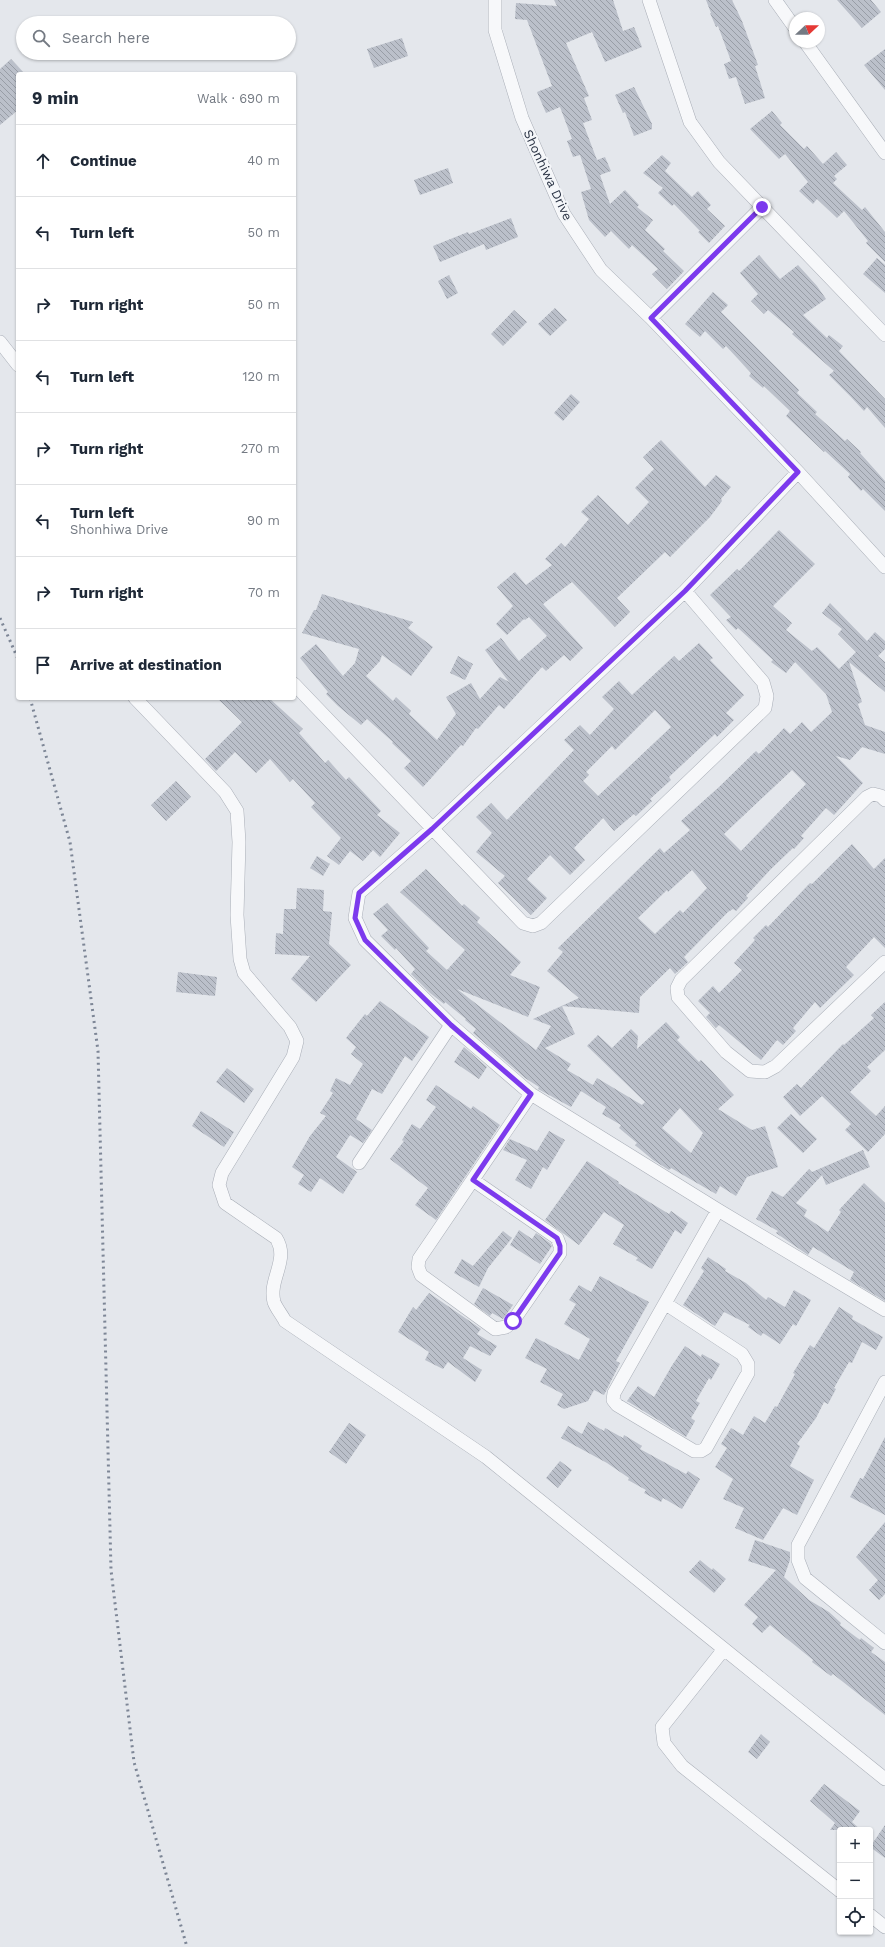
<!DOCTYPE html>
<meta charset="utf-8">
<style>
:root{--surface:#fff;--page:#f6f6f7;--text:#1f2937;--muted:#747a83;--line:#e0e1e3}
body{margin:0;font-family:"Work Sans",sans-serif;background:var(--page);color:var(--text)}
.controls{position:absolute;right:12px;bottom:12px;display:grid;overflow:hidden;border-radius:4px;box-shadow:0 1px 3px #0004}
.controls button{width:36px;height:36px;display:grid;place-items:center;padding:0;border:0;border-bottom:1px solid var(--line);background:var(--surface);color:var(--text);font:20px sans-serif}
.compass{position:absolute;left:789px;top:12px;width:36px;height:36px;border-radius:50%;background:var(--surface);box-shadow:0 1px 3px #0004;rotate:68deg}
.stop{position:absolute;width:12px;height:12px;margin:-9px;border:3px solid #7c3aed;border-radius:50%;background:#fff}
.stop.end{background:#7c3aed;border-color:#fff;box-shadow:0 1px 4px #0008}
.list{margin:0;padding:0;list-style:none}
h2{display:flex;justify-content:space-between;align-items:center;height:52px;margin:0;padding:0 16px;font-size:17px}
h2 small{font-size:13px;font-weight:400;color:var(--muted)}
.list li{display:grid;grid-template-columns:26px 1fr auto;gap:12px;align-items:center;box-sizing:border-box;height:72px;padding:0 16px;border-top:1px solid var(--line)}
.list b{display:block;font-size:15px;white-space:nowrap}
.list p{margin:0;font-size:13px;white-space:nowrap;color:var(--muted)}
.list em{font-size:13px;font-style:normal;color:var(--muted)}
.icon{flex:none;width:22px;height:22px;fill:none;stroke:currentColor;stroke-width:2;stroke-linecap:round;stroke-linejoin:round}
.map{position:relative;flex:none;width:885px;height:1947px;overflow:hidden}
.search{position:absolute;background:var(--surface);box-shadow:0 1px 3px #0004;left:16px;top:16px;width:280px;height:44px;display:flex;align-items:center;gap:10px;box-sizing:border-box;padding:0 14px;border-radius:22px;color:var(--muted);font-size:15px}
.panel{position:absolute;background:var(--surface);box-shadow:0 1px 3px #0004;left:16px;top:72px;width:280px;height:628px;border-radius:4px}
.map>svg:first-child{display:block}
.building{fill:url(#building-back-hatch);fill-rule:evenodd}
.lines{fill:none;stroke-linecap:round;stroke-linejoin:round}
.street-casing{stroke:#a9aeb7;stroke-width:14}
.street{stroke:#f7f8fa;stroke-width:13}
.rail{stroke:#7d8696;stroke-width:3;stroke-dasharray:2 4;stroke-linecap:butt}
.route{stroke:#7c3aed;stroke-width:5}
.labels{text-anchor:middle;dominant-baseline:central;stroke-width:4;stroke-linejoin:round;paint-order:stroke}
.street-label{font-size:13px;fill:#2b3445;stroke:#f4f6f9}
</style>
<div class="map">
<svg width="885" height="1947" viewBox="0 0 885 1947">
<defs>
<pattern id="building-back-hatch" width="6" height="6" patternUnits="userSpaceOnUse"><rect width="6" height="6" fill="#bbc0ca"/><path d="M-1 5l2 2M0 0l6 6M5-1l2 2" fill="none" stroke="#989da6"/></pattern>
</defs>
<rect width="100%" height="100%" fill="#e4e7ec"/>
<path class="building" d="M554 0H613L623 31 634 27 642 47 605 62 592 32 566 43 589 96 584 98 592 120 583 123 597 160 605 157 611 171 600 175 610 204 625 190 639 205 637 207 653 220 645 230 665 249 663 251 684 271 667 289 652 274 658 269 632 245 629 249 611 231 605 237 589 220 581 192 591 189 580 155 573 157 567 141 572 139 560 107 546 113 537 92 552 86 527 20 515 19 516 3 557 6Z
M706 0H732L742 21 758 65 755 66 765 98 745 104 736 77 729 79 724 64 731 61 718 26 716 27 710 13H711Z
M837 0H871L881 12 862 28Z
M402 38 408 56 374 68 367 49Z
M885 49V90L864 65Z
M11 59 25 74H18V110L0 125V69Z
M634 87 652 124V129L634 136 625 112 623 113 615 95Z
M772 111 782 123 780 125 804 149 807 146 823 164 836 152 847 165 834 176 837 179 833 183 862 210 865 207 885 232V262L866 243 868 241 844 211 837 218 817 199 813 204 799 191 808 182 785 154 779 159 750 129Z
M662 155 671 163 665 171 692 197 698 191 711 205 707 209 725 226 709 243 698 232 700 231 674 204 672 206 658 193 663 188 643 173Z
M448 168 453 183 420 195 414 180Z
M511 218 518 237 486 250 484 244 440 262 433 246 468 232 469 234Z
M759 255 780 279 798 265 817 286 826 299 803 315 827 338 829 335 843 346 839 351 885 399V428L867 407 864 411 851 397 829 375 834 371 792 334 794 332 768 310 764 314 751 301 758 294 740 273Z
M877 258 885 265V293L863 274Z
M449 275 458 293 447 299 438 281Z
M713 292 728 305 721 312 799 390 797 393 817 412 815 414 845 441 847 439 861 452 860 453 885 481V511L863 489 861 491 848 477 850 474 825 451 824 452 786 416 790 411 764 386 763 388 749 376 751 373 726 346 723 349 705 331 700 337 685 324Z
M555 308 567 320 550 336 538 324Z
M514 310 527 322 503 346 491 334Z
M571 394 580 402 563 421 554 413Z
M661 440 705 487 716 475 731 487 721 499 722 501 710 517 670 557 665 552 617 598 630 612 615 627 572 582 543 604 583 648 570 661 564 655 546 671 542 667 504 709 499 705 478 729 476 728 463 746 461 745 423 787 404 768 411 761 392 743 393 742 367 719 361 725 338 706 326 694 328 692 300 658 316 644 343 676 355 663 359 649 302 633 314 610H316L322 594 413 622 408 628 433 647 411 676 382 655 380 661 366 676 393 701 396 697 411 711 409 714 437 740 456 714 446 697 471 683 480 699 500 677 509 682 485 650 501 638 519 661 547 636 529 617 525 620 524 619 507 635 496 624 513 606 497 587 515 572 526 585 552 565 545 559 561 543 565 547 589 519 581 512 598 495 628 525 649 502 635 488 654 469 643 457Z
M779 530 815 564 773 606 792 623 786 630 812 651 817 647 839 669 856 652 838 634 842 629 822 613 830 603 867 641 875 632 885 641V649L878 656 885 662V692L849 662 862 702 858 704 865 725 885 732V754L862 747 850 760 836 756 863 783 834 815 826 808 801 836 804 838 794 849 793 848 771 869 746 896 748 898 736 911 733 909 728 912 684 957 688 962 675 974 670 968 640 997 639 1013 562 1006 575 1034 545 1048 571 1064 567 1070 593 1085 597 1078 642 1105 645 1102 587 1046 598 1035 612 1048 631 1029 638 1036 637 1049 666 1022 680 1037 677 1040 699 1062 701 1060 710 1069 734 1095 718 1109 752 1130 765 1126 778 1167 747 1177 736 1196 720 1186 716 1194 671 1168 669 1170 653 1160 635 1145 637 1143 619 1128 621 1125 602 1114 606 1107 581 1091 571 1107 538 1089 539 1087 525 1078 473 1033 476 1029 465 1020 466 1019 445 1002 444 1004 430 993 411 974 415 969 396 948 395 950 381 936 388 930 373 914 387 903 429 948 426 951 447 970 448 969 465 950 400 892 426 869 462 906 464 904 480 918 477 922 521 962 510 975 540 987 528 1017 457 989 536 1050 551 1026 533 1019 579 998 547 971 563 952 558 948 660 848 664 853 690 830 681 821 719 787 756 751 759 754 784 728 790 734 802 722 811 732 832 712 826 694 795 662 786 673 771 662 773 660 738 628 736 630 726 620 731 617 710 595 737 569 739 571ZM792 770 806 784 741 851 724 834ZM692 870 707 888 683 913 680 910 655 934 638 918 667 890 668 892ZM680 1108 703 1133 691 1153 662 1128Z
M699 643 713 658 710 660 744 695 726 713 734 720 717 737 715 734 669 777 671 780 650 799 652 801 636 816 634 814 614 831 603 818 574 848 585 860 570 875 550 855 527 879 547 898 531 915 498 883 505 876 476 852 492 833 476 817 491 803 507 820 574 750 564 740 580 725 590 735 614 709 602 697 619 681 632 695 674 656 679 661ZM655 710 671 727 598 796 583 781 589 775 586 772 612 746 615 750Z
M458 656 473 664 465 680 450 673Z
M217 698H269L303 729 299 733 325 763 328 760 346 780 349 777 381 811 377 815 400 833 380 857 373 850 363 861 350 851 339 865 327 856 341 838 311 807 315 803 293 779 290 782 270 759 256 773 235 752 216 771 205 759 242 722Z
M176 781 191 797 166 821 151 805Z
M852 844 874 869 885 858V948L874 937 846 967 854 975 820 1008 815 1002 793 1028 796 1031 783 1045 777 1040 761 1060 719 1025 716 1028 706 1017 710 1013 698 1001 713 986 719 993 742 970 734 963 755 940 753 938 766 925 768 927 810 883 812 884Z
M317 856 330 864 323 876 310 868Z
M297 888 324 890 323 911 332 912 329 944 351 965 316 1002 291 979 310 956 275 954 276 933 283 934 284 909H296Z
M178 972 217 977 215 996 176 992Z
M380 1001 429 1037 412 1061 405 1056 382 1094 372 1089 356 1119 372 1130 363 1143 350 1135 336 1157 357 1172 343 1194 320 1178 311 1192 298 1184 304 1175 292 1167 310 1136 326 1116 320 1113 333 1093 330 1091 336 1078 350 1085 363 1064 351 1054 356 1047 346 1038 365 1014 367 1016Z
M885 1002V1050L867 1067 871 1071 850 1092 876 1116 885 1106V1134L868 1152 845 1130 851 1124 822 1096 800 1116 783 1097 797 1084 801 1088 843 1044 844 1045 874 1018 871 1015Z
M464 1047 487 1067 479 1079 454 1062Z
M227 1068 254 1089 244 1103 216 1082Z
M436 1085 471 1109 473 1106 500 1125 436 1220 415 1205 428 1188 390 1159 404 1141 402 1140 412 1124 420 1129 436 1107 426 1100Z
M201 1111 234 1132 224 1147 192 1126Z
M791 1114 817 1139 803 1153 777 1128Z
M549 1131 565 1140 547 1170 543 1167 531 1189 515 1180 527 1160 503 1150 510 1139 537 1151Z
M863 1150 870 1167 826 1185 822 1175 796 1203 807 1210 804 1216 828 1232 841 1212 839 1210 864 1183 885 1203V1301L850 1280 854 1272 813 1247 808 1255 776 1233 778 1231 756 1219 772 1191 783 1197 809 1169 812 1172Z
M587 1161 619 1182 618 1183 669 1214 671 1211 688 1223 681 1234 675 1230 652 1269 636 1260 638 1258 613 1244 624 1225 604 1212 579 1245 545 1220Z
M519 1230 532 1239 536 1233 550 1243 552 1246 540 1264 510 1245Z
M503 1231 512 1238 488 1268 479 1287 454 1273 462 1259 473 1266Z
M708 1257 726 1269 725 1271 746 1283 766 1300 768 1297 785 1307 794 1290 811 1300 796 1326 793 1324 780 1344 763 1333 761 1336 748 1327 750 1325 724 1312 715 1326 683 1305 704 1271 701 1268Z
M600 1276 649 1302 616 1361 620 1363 604 1395 594 1390 588 1401 564 1409 557 1405 563 1394 540 1382 547 1369 525 1358 536 1338 579 1360 590 1339 564 1324 576 1304 569 1300 579 1285 591 1292Z
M483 1288 513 1305 503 1319 492 1313 490 1316 474 1304Z
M429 1293 481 1329 477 1334 497 1346 490 1356 470 1346 463 1358 482 1370 475 1382 448 1362 443 1369 425 1360 429 1352 398 1332 413 1307 416 1310Z
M839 1307 853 1316 852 1319 883 1337 876 1350 862 1342 852 1363 849 1362 834 1388 836 1389 828 1404 824 1402 816 1418 797 1444 800 1446 790 1466 814 1480 797 1515 783 1508 763 1540 735 1528 744 1508 723 1499 733 1479 715 1467 727 1448 721 1444 731 1428 743 1435 754 1416 765 1423 775 1406 777 1407 795 1374 793 1373 810 1345 814 1348Z
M685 1346 701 1357 702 1354 720 1364 711 1380 709 1378 696 1401 700 1403 691 1418 695 1421 686 1437 627 1401 638 1386 654 1397 671 1367Z
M588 1422 604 1431 605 1428 623 1438 624 1435 642 1446 640 1449 662 1461 686 1474 688 1471 700 1479 682 1509 663 1498 661 1502 644 1493 646 1490 628 1480 629 1478 607 1463 561 1438 568 1426 582 1434Z
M349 1423 366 1435 346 1464 329 1452Z
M885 1437V1515L850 1497 860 1478 863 1479Z
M560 1461 572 1470 558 1488 546 1478Z
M885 1522V1594L879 1600 869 1590 878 1580 856 1557Z
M755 1540 790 1552V1560L784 1577 809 1600 829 1612 841 1623 840 1625 860 1640 861 1638 874 1648 871 1652 885 1662V1715L833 1674 831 1676 812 1662 813 1660 770 1625 762 1633 752 1624 758 1617 744 1605 776 1570 748 1561Z
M700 1560 712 1570 713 1568 726 1579 714 1593 689 1572Z
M761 1734 770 1742 757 1759 748 1752Z
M824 1784 860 1811 852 1822 861 1830H830L835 1823 810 1801Z
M885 1825V1858L870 1847Z"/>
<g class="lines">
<g class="street-casing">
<path id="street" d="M495 0V30L522 118 564 214 601 270 651 318 798 472 885 567
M649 0 690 122 719 162 885 335
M775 0 795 28
M805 42 885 153
M651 318 762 207
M0 342 18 365
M798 472 685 591 432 829 359 893 355 918 365 940 451 1025 531 1094 718 1210 885 1310
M294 684 523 923 533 926 541 923 765 708 767 696 763 682 685 591
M135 698 225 792 237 811 239 842 237 915 240 959 244 973 290 1027 297 1041 293 1057 222 1173 219 1185 225 1203 276 1238C290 1260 268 1279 274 1302 276 1308 282 1315 285 1321L486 1457 724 1649
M885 800 881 796 873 794 867 797 681 980 677 988 678 997 726 1052 750 1071 765 1072 776 1066 885 962
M359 1163 451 1025
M473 1180 557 1238 560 1246V1253L513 1321 506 1327 495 1329 421 1275 418 1267 419 1259 531 1094
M666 1304 742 1354 748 1364V1373L706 1448 701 1451H694L617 1405 613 1400 614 1393 718 1210
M885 1382 798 1545V1560L805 1578 885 1643
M840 1891 682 1766 664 1743 662 1727 724 1649 885 1779
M870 1915 885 1927"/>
</g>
<use href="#street" class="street"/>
<path class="rail" d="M0 618 18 659
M30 698 70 842 98 1051 111 1570 134 1762 187 1947"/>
</g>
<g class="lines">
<path class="route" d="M513 1321 560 1253V1246L557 1238 473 1180 531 1094 451 1025 365 940 355 918 359 893 432 829 685 591 798 472 651 318 762 207"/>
</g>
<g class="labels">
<g class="street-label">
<text transform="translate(548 175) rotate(65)">Shonhiwa Drive</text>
</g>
</g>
</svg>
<div class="controls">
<button>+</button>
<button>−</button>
<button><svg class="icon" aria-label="locate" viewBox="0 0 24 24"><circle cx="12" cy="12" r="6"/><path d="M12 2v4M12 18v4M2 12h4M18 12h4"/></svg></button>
</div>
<svg class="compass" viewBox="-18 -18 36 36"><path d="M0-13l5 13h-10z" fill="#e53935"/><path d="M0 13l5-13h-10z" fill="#747a83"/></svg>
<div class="stop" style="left:513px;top:1321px"></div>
<div class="stop end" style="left:762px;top:207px"></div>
<div class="search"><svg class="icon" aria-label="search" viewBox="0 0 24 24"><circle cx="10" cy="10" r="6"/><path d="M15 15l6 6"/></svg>Search here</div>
<section class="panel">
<h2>9 min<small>Walk · 690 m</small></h2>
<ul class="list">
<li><svg class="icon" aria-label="ahead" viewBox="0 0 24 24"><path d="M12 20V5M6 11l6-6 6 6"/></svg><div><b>Continue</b></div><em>40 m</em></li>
<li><svg class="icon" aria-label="left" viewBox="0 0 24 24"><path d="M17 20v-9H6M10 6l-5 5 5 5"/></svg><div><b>Turn left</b></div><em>50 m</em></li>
<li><svg class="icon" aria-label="right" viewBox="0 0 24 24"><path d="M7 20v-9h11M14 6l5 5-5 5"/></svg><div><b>Turn right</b></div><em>50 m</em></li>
<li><svg class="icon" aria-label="left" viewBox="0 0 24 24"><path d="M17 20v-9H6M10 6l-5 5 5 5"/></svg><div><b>Turn left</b></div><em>120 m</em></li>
<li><svg class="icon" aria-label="right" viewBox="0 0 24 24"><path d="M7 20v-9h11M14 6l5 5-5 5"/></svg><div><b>Turn right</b></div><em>270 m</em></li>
<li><svg class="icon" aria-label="left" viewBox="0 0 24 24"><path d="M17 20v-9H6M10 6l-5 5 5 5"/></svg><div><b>Turn left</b><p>Shonhiwa Drive</p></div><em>90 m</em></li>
<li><svg class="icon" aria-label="right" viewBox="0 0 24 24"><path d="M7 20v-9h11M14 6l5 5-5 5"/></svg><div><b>Turn right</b></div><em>70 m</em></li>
<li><svg class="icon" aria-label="arrive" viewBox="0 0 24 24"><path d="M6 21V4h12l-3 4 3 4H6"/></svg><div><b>Arrive at destination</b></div></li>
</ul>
</section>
</div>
